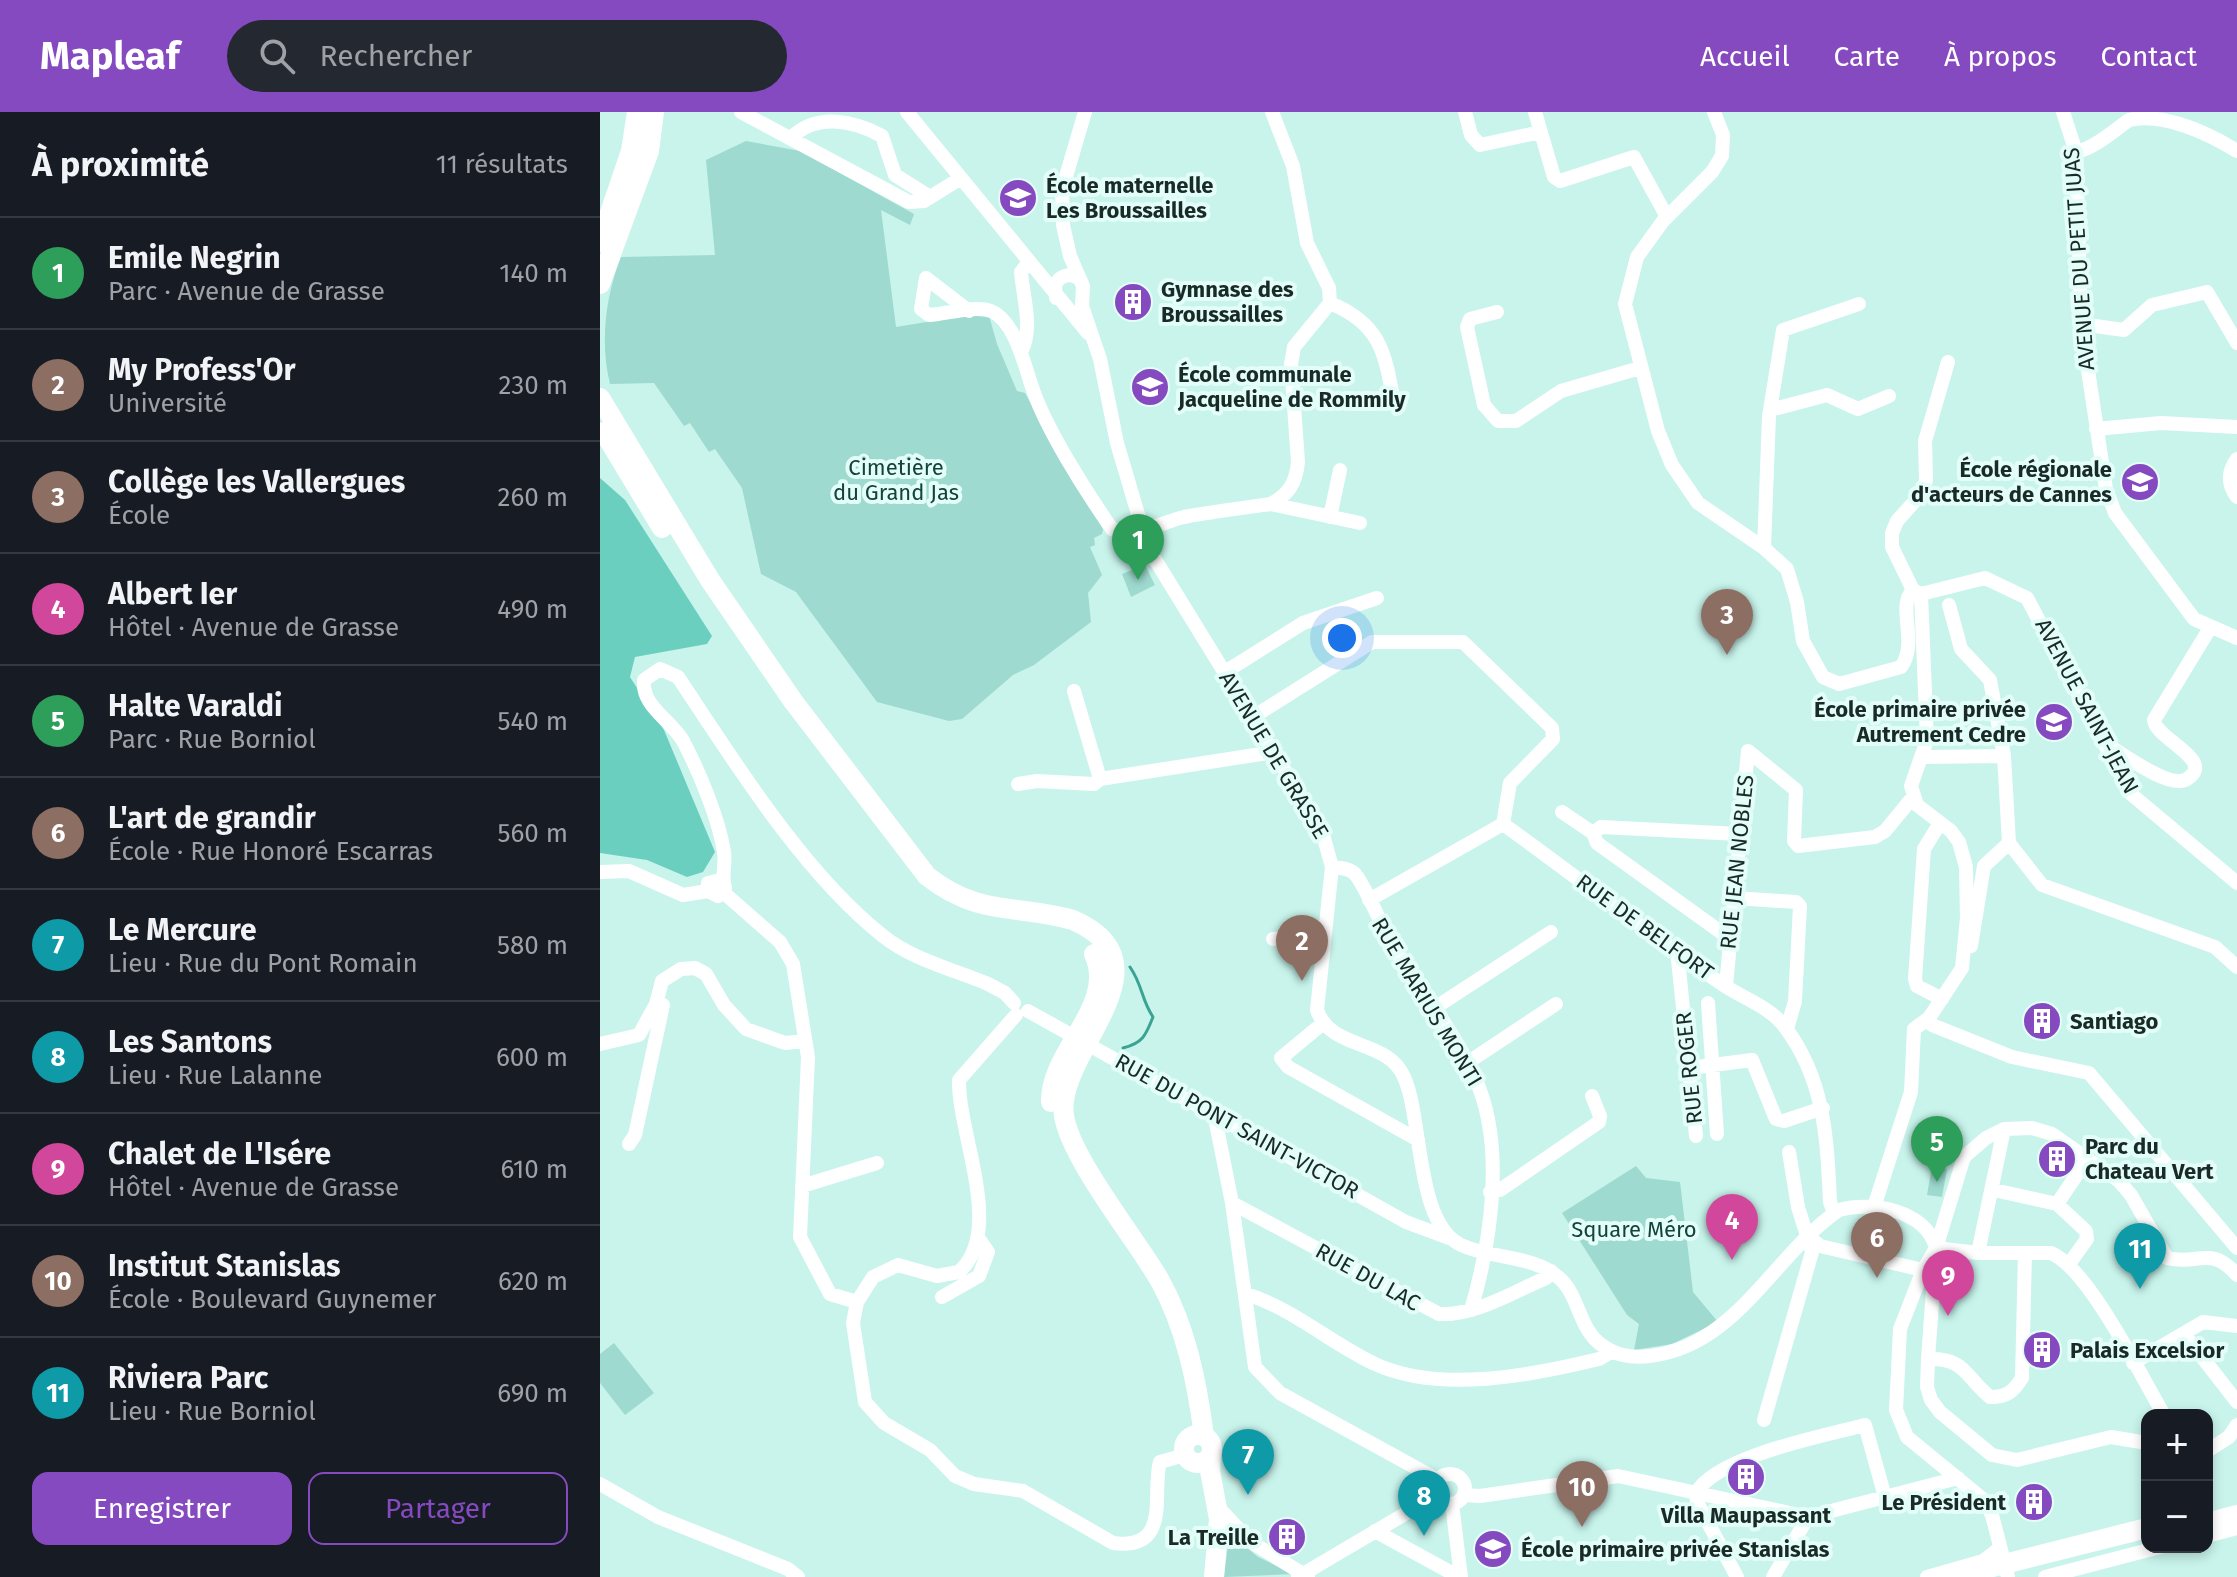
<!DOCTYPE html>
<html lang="fr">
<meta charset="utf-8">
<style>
:root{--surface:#171b24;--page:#242831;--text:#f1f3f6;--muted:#9ea1a6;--line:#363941;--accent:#864ac0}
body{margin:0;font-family:"Fira Sans",sans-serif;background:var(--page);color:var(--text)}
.controls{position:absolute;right:24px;bottom:24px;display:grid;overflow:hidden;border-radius:16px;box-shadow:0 4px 12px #0003}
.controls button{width:72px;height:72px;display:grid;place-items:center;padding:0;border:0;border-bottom:2px solid var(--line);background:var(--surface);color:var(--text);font:40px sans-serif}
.you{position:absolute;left:742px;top:526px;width:28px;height:28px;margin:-20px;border:6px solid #fff;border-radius:50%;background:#1a73e8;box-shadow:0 0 0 12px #1a73e833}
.badge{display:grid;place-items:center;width:52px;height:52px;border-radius:50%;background:var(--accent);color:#fff;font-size:26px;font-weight:700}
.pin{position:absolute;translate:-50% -66px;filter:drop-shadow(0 2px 4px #0008)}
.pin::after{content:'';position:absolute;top:42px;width:28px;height:24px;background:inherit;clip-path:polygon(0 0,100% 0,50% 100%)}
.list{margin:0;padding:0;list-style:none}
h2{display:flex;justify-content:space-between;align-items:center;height:104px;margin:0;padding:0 32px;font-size:34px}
h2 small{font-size:26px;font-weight:400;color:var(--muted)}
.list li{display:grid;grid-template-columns:52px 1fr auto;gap:24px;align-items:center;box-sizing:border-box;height:112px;padding:0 32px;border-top:2px solid var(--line)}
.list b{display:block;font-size:30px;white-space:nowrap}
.list p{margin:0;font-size:26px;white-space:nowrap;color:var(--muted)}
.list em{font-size:26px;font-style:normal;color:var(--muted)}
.actions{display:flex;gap:16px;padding:24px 32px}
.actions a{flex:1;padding:18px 0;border:2px solid var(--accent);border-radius:16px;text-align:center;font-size:28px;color:var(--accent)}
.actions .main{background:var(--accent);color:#fff}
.icon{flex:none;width:44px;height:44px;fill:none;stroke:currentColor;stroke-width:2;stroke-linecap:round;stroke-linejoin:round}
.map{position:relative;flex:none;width:1637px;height:1465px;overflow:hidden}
header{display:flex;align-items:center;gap:48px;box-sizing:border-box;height:112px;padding:0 40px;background:var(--accent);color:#fff}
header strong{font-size:38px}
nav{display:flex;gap:44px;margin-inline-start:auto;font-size:28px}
.search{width:560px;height:72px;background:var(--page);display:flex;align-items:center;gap:20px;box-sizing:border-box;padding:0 28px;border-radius:44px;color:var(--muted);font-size:30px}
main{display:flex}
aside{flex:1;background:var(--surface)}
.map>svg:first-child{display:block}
.green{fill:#9edacf}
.forest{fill:#6bcfc0}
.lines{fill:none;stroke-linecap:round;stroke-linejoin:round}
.stream{stroke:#3aa394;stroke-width:3}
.minor{stroke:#fff;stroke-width:14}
.highway{stroke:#fff;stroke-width:20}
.labels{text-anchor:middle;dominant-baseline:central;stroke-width:8;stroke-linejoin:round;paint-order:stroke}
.poi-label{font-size:22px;font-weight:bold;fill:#192a27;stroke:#e3fdf8;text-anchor:start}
.street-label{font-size:22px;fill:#192a27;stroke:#e3fdf8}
.park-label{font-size:22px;fill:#14433c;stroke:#e3fdf8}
</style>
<header>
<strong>Mapleaf</strong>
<div class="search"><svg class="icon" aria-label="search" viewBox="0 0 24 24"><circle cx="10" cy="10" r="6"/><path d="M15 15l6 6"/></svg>Rechercher</div>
<nav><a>Accueil</a><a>Carte</a><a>À propos</a><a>Contact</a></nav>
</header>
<main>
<aside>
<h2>À proximité<small>11 résultats</small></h2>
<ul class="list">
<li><span class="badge" style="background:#2e9e5b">1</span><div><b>Emile Negrin</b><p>Parc · Avenue de Grasse</p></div><em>140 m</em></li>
<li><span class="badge" style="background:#8d6e63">2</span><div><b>My Profess'Or</b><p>Université</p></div><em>230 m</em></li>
<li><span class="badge" style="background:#8d6e63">3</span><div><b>Collège les Vallergues</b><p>École</p></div><em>260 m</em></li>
<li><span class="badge" style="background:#d1479c">4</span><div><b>Albert Ier</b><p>Hôtel · Avenue de Grasse</p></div><em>490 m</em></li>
<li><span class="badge" style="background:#2e9e5b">5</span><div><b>Halte Varaldi</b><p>Parc · Rue Borniol</p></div><em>540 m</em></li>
<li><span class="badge" style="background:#8d6e63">6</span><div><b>L'art de grandir</b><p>École · Rue Honoré Escarras</p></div><em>560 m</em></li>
<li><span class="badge" style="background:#0f9aa8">7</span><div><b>Le Mercure</b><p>Lieu · Rue du Pont Romain</p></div><em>580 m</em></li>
<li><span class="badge" style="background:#0f9aa8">8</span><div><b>Les Santons</b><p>Lieu · Rue Lalanne</p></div><em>600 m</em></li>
<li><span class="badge" style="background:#d1479c">9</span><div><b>Chalet de L'Isére</b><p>Hôtel · Avenue de Grasse</p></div><em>610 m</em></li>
<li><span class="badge" style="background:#8d6e63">10</span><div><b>Institut Stanislas</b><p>École · Boulevard Guynemer</p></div><em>620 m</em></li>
<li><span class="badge" style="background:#0f9aa8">11</span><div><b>Riviera Parc</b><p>Lieu · Rue Borniol</p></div><em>690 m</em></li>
</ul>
<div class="actions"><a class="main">Enregistrer</a><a>Partager</a></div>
</aside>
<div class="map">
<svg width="1637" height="1465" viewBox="0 0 1637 1465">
<rect width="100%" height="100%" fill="#c8f4ec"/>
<path class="green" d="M146 29 200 39 314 102 310 113 281 98 296 215 388 200 397 232 417 279 425 281 503 417 502 422 494 426 495 433 490 435 502 463 488 481 491 510 434 553 413 563 362 607 349 609 277 590 196 480 161 462 142 376 115 337 109 340 90 311 84 314 54 271 10 272C0 232 5 185 21 145L115 143 106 48Z
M545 453 555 473 531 485 522 462Z
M1036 1054 1046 1066 1080 1070 1093 1180 1118 1210 1072 1232 1034 1238 1039 1212 1027 1203 962 1101Z
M1332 1055 1347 1057 1342 1085 1327 1083Z
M14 1231 54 1281 25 1303 0 1271V1242Z
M639 1429 658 1445 694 1462 624 1465 628 1432Z"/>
<path class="forest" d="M0 366 25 388 112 524 107 532 35 545 30 565 64 618 115 740 103 760 87 765 47 748 0 741Z"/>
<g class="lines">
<path class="stream" d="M523 936C543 931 546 923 553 905 541 887 543 874 530 855"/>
<path class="minor" d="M141 0 309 90 324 89 361 66
M307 0 488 221
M485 0 462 78 463 113 470 144 483 174 482 194 500 247 517 331 548 436 722 719 732 755 717 898C731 939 787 926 804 965 823 1007 815 1111 861 1133 891 1147 933 1143 958 1165 979 1182 978 1214 999 1231 1015 1244 1031 1246 1050 1244 1137 1234 1173 1143 1239 1098 1272 1089 1326 1098 1336 1136L1328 1247 1327 1275 1331 1288 1340 1300 1392 1343 1417 1348 1511 1325 1547 1331
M865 0 871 23 880 33 941 20
M935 0 954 65 960 69 1034 45 1067 105
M1114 0 1123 23 1122 44 1112 60 1063 109 1037 145 1025 192 1058 319 1072 353 1098 391 1164 436 1187 457 1197 490 1203 529 1223 565 1239 572 1301 555C1319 530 1296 495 1313 478L1321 482 1385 466 1427 486 1531 682 1637 771
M1463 0 1476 40 1481 212 1506 377 1515 401 1594 507 1637 526
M191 26C216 1 253 8 282 24L295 63 330 85
M1476 40C1496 35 1512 20 1529 8 1563 0 1608 21 1637 39
M456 186 455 173C460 163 469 161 478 166
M730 191C781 212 785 241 794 291
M369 199 326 166 321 197 329 203C346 202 375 193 391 199 414 208 424 251 431 272 444 314 486 380 512 417 537 428 560 410 584 405 612 400 642 396 671 392 689 382 696 371 698 350L691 252 694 235 730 191 729 176 707 131 693 54 672 0
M897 200 870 207 867 215 884 293 898 309H916L961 279 1040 256
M1481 212 1524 218 1552 193 1607 180 1637 231
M422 238C433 215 423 185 421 160L428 151
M1170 298 1227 283 1258 297 1289 284
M1496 317 1561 311 1637 315
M1637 347C1628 359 1627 372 1637 385
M671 392 760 411
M730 405 740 358
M1164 436 1169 304 1183 218 1259 192
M1313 478 1292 435V421L1297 409 1323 380 1326 368 1325 329 1348 250
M1321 482 1327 628 1311 674 1317 693 1351 719 1359 730 1366 755 1367 806 1362 856 1329 906
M1349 493 1361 537 1390 568 1404 644
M625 560 703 511 777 486
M474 579 500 667 674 640
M653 605 772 530H863L952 616 953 627 910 671 903 712 769 788
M1505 631C1521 641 1570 678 1587 667 1617 648 1555 627 1554 608L1610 516
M1323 645 1404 644 1409 731 1442 773 1615 835 1637 855
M418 672 437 669 494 672 500 667
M962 700 993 721 997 731 1129 826
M1340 711 1324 737 1315 867 1317 874 1342 887
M903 712C977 765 1050 823 1125 874 1145 887 1171 896 1185 915 1225 968 1227 1027 1230 1090L1234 1101
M993 721 1001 715 1139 722
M732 755C740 756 749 756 755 762 765 773 782 815 792 832 818 876 854 918 875 966 906 1033 891 1130 871 1198
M0 760 29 759 83 783 108 779
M120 768 108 771V779L118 784 125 776C121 764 126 754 124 740 119 707 99 659 83 629 71 608 41 594 44 568L60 557 78 565C134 649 203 761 283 824 311 847 355 858 388 872L405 881 414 891
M123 780 180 830 193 852 208 945 200 1125 230 1182 257 1190
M1135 786 1196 790 1200 794 1195 889 1187 917
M673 827 724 821
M1371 834 1384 754 1409 731
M1081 841 1078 847 1096 1024
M1126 874 1148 639 1196 678 1194 729 1198 734 1275 725 1285 719 1313 685
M1108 891 1117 1022
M833 897 951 820
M428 899 806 1110 849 1126
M416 903 359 968C358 1023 405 1119 359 1160L337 1164 298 1153 273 1165 257 1190 253 1211 265 1290 284 1311 330 1338 355 1364 374 1372 423 1379 513 1431C573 1439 551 1379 560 1350L585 1343
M1329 906 1332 913 1412 945 1489 961 1637 1136
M722 912 681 946 688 955 818 1028
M0 932 39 923 56 892 62 869 81 857 95 856 106 862 124 893 146 917 185 931 205 929
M867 951 956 892
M1089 956 1152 948 1176 1007 1184 1009 1223 996
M614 1001 632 1091 655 1255 680 1281 838 1368
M29 1032 35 1023 63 893
M202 1074 277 1051
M1394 1078 1457 1092
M890 1080 900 1078 999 1010 1000 1004 992 984
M632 1091 839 1202C875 1204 913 1180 946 1166L951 1159
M1274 1095 1311 980 1314 917 1329 906
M1209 1125 1220 1134 1323 1158
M1336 1136 1378 1141H1451C1489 1157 1541 1264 1564 1303
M1378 1141 1404 1017
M1469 1152 1487 1127 1486 1119 1457 1092 1488 1046
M646 1182C692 1196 732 1232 775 1252 840 1282 933 1263 999 1247L1011 1240
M342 1185 379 1164 388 1140 379 1127
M1584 1222 1637 1290
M1328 1247C1366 1246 1364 1264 1390 1285 1407 1285 1413 1280 1422 1266L1425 1141
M1533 1251 1603 1210 1637 1214
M1164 1308 1212 1140 1198 1095 1189 1040
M1607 1339 1629 1325 1637 1313
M835 1377a15 15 0 1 1 30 0a15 15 0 1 1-30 0Z
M0 1372 58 1405 188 1457 198 1465
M864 1383 880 1384 1018 1364 1208 1405 1358 1366
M852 1392 861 1465
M618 1395 651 1430 708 1465
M775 1419 859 1465
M1607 1424 1637 1416
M698 1465 837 1383
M1137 1465 1097 1390 1096 1381C1117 1344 1224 1324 1265 1313L1285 1385
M1173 1465 1208 1405
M1327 1465 1383 1449 1400 1436
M1408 1465 1392 1403 1385 1389 1307 1325 1296 1298 1300 1217 1323 1158 1336 1136 1364 1045 1386 1026 1404 1017 1432 1016 1452 1022 1519 1069 1531 1083 1567 1146C1599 1154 1610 1132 1637 1163
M1445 1465 1560 1435"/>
<path class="highway" d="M0 130 31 39 37 0
M0 172 49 39 54 0
M0 286 110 468 193 589 327 764C379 805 416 792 473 808 576 853 454 941 464 1004 471 1047 535 1126 559 1167 586 1215 597 1270 604 1324
M4 320 62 416
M451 990C450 938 518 894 494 842
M584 1337a14 14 0 1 1 28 0a14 14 0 1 1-28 0Z
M611 1344 610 1359 619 1407 614 1465
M1607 1411 1637 1403
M1353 1465 1547 1416"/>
</g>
<defs>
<g id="school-disc" transform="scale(2)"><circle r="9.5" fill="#864ac0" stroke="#e3fdf8"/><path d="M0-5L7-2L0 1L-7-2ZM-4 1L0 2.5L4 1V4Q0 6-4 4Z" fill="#fff"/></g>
<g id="building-disc" transform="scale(2)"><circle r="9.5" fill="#864ac0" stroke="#e3fdf8"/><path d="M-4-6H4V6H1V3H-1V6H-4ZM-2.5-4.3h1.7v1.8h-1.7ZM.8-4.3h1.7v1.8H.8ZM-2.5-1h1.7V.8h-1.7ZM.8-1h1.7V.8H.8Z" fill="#fff"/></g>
<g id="university-disc" transform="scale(2)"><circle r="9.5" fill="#864ac0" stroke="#e3fdf8"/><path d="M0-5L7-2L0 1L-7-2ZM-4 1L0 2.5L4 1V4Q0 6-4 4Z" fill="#fff"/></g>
</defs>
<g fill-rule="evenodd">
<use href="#school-disc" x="418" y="86"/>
<use href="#building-disc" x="533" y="190"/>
<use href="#school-disc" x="550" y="275"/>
<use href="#university-disc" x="1540" y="370"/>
<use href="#school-disc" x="1454" y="610"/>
<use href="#building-disc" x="1442" y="909"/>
<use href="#building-disc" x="1457" y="1047"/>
<use href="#building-disc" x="1442" y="1238"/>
<use href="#building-disc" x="1146" y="1365"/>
<use href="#building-disc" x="1434" y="1390"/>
<use href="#building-disc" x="687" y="1425"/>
<use href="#school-disc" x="893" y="1437"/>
</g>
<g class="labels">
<g class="poi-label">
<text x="446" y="73">École maternelle<tspan x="446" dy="25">Les Broussailles</tspan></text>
<text x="561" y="177">Gymnase des<tspan x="561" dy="25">Broussailles</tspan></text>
<text x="578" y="262">École communale<tspan x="578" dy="25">Jacqueline de Rommily</tspan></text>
<text x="1512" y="357" text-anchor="end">École régionale<tspan x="1512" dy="25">d'acteurs de Cannes</tspan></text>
<text x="1426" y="597" text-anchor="end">École primaire privée<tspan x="1426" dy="25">Autrement Cedre</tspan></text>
<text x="1470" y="909">Santiago</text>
<text x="1485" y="1034">Parc du<tspan x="1485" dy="25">Chateau Vert</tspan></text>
<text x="1470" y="1238">Palais Excelsior</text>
<text x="1406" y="1390" text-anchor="end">Le Président</text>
<text x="1146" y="1403" text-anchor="middle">Villa Maupassant</text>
<text x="659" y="1425" text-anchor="end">La Treille</text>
<text x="921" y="1437">École primaire privée Stanislas</text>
</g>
<g class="street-label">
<text transform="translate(1479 147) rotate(-94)">AVENUE DU PETIT JUAS</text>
<text transform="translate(1487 594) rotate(62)">AVENUE SAINT-JEAN</text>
<text transform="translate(674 643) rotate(59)">AVENUE DE GRASSE</text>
<text transform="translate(1137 750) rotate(-84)">RUE JEAN NOBLES</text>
<text transform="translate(1045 815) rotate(36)">RUE DE BELFORT</text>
<text transform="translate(827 890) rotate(59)">RUE MARIUS MONTI</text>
<text transform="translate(1089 956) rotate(-96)">RUE ROGER</text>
<text transform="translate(637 1014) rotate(29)">RUE DU PONT SAINT-VICTOR</text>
<text transform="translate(768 1165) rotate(29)">RUE DU LAC</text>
</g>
<g class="park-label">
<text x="296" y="355">Cimetière<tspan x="296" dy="25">du Grand Jas</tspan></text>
<text x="1034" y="1117">Square Méro</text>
</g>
</g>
</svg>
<div class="controls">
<button>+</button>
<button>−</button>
</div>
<div class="you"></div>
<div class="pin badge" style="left:538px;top:468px;background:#2e9e5b">1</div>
<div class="pin badge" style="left:702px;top:869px;background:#8d6e63">2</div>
<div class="pin badge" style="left:1127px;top:543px;background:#8d6e63">3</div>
<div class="pin badge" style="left:1132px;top:1148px;background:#d1479c">4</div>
<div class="pin badge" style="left:1337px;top:1070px;background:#2e9e5b">5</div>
<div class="pin badge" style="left:1277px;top:1166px;background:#8d6e63">6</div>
<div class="pin badge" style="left:648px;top:1383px;background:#0f9aa8">7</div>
<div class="pin badge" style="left:824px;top:1424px;background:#0f9aa8">8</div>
<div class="pin badge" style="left:1348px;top:1204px;background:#d1479c">9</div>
<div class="pin badge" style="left:982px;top:1415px;background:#8d6e63">10</div>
<div class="pin badge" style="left:1540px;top:1177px;background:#0f9aa8">11</div>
</div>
</main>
